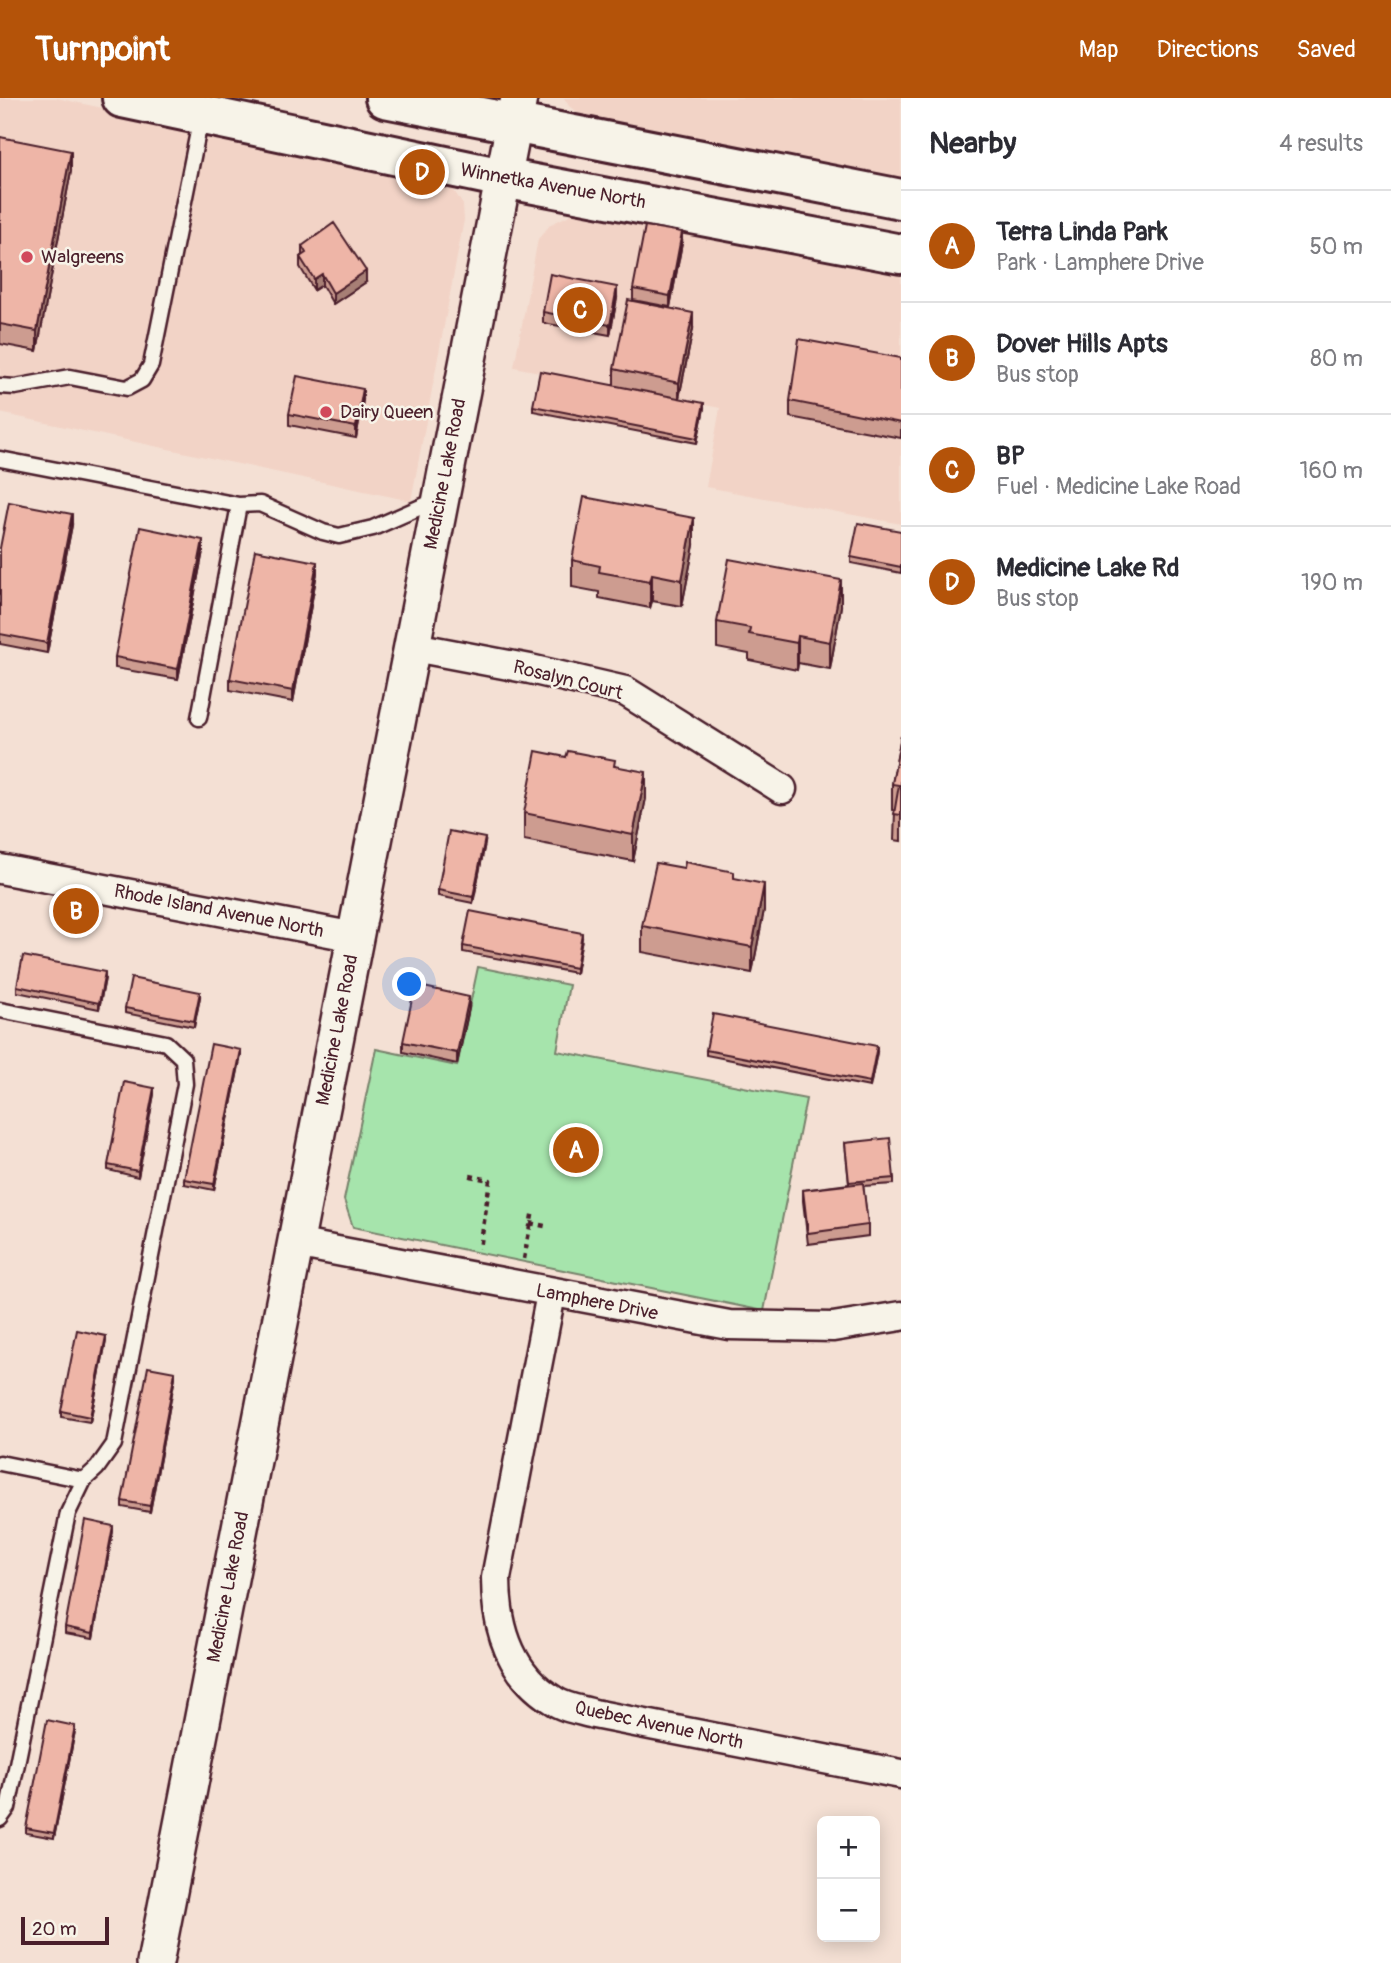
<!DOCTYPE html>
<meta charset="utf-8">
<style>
:root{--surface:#fff;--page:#f7f7f7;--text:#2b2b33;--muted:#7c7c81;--line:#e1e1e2;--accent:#b45309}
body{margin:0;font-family:Pangolin,sans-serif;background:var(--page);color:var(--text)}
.controls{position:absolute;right:21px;bottom:21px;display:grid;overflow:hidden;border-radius:10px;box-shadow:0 4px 18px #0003}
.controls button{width:63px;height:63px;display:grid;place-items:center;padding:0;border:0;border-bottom:2px solid var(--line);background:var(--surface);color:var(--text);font:35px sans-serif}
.scale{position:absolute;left:21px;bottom:18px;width:88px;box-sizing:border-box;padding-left:7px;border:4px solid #4a1f2b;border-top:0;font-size:19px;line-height:24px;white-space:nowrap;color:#4a1f2b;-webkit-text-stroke:5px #f7f3e8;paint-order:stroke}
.you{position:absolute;left:410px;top:887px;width:24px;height:24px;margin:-18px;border:5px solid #fff;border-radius:50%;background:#1a73e8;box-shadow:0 0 0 10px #1a73e833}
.badge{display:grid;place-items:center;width:46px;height:46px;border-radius:50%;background:var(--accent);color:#fff;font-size:23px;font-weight:700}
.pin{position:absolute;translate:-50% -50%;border:4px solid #fff;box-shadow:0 2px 7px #0006}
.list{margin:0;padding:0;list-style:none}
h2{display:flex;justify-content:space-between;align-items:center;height:91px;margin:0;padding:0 28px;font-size:30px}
h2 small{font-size:23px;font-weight:400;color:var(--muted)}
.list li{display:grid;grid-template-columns:46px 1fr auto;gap:21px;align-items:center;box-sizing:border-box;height:112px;padding:0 28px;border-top:2px solid var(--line)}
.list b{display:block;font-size:26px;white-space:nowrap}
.list p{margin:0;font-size:23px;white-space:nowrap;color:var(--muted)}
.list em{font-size:23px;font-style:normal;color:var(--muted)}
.map{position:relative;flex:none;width:901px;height:1865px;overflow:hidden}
header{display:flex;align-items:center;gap:42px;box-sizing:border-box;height:98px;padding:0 35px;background:var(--accent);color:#fff}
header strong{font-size:33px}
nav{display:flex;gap:38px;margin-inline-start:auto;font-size:24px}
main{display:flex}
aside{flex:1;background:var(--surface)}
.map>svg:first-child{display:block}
.built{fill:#f2d3c6}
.green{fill:#a6e4ac;stroke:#78826c;stroke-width:2}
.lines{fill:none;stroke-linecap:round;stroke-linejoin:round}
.service-casing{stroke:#4a1f2b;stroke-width:19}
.minor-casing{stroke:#4a1f2b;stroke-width:33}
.tertiary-casing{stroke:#4a1f2b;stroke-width:40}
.secondary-casing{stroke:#4a1f2b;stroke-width:44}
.path{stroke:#4a1f2b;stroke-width:4.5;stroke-dasharray:5 5;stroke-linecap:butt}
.service{stroke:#f7f3e8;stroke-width:14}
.minor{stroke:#f7f3e8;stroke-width:28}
.tertiary{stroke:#f7f3e8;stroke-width:35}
.secondary{stroke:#f7f3e8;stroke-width:38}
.wall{fill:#cd9c90;stroke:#4a1f2b;stroke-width:2}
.shaded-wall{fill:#a77f75;stroke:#4a1f2b;stroke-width:2}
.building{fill:#eeb5a7;stroke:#4a1f2b;stroke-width:2}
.poi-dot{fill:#d1495b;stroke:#f7f3e8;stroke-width:2.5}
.labels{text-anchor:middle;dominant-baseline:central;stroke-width:5;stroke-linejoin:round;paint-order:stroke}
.street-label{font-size:19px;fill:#4a1f2b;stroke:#f7f3e8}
.poi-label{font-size:19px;fill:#4a1f2b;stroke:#f7f3e8;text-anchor:start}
</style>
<header>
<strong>Turnpoint</strong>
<nav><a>Map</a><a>Directions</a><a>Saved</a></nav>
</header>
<main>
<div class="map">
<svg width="901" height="1865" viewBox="0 0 901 1865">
<rect width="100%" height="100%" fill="#f4e0d4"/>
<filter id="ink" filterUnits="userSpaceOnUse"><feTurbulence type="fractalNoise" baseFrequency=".0143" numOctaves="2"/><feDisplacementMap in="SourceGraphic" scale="14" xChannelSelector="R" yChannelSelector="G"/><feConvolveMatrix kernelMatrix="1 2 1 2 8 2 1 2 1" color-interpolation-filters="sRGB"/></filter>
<g filter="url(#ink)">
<path class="built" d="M0 0H56L438 82 453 91 463 107 464 122 411 403 0 315Z
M564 0H901V82L583 19 569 8Z
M576 114 901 171V426L706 389 720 310 514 269 538 141 551 126Z"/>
<path class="green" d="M478 869 569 887 557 953 806 1001 764 1213 353 1129 344 1102 376 951 457 968Z"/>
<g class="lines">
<g class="service-casing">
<path id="service" d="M0 288 15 289 70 279 127 290 142 282 151 267 201 19
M0 361 239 407 260 406 323 434 339 438 373 430 439 401
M199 620 239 407
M0 912 166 945 183 961 185 986 114 1346 97 1370 84 1382 68 1415 8 1710 0 1721
M0 1365 84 1382"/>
</g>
<g class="minor-casing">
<path id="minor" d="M414 549 530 571 625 593 782 691
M0 771 355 839
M295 1145 729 1227 833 1229 901 1218
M551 1196 496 1480C496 1528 509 1575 553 1602 564 1610 581 1612 594 1616L901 1676"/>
</g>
<g class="tertiary-casing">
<path id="tertiary" d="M155 1865 519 0"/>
</g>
<g class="secondary-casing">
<path id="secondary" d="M122 0 503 80 901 156
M385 0 901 101"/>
</g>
<path class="path" d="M470 1078 490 1082 480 1151
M530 1125 545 1128
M524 1161 533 1112"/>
<use href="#service" class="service"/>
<use href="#minor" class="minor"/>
<use href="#tertiary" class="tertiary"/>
<use href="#secondary" class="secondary"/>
</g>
<path class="wall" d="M0 39 71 73 37 253 0 246Z
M682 145 670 209 633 202V191Z
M302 148 366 184 333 206 322 187 314 192 300 169V159L302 157Z
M617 200 610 237 543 225V214Z
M693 231 679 300 704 310 697 345 533 313V308L614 287V271Z
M901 260V340L790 319V303Z
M363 302 356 340 289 327V316Z
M72 427 47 555 0 546V450Z
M901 433V475L851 465V459Z
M694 447 682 508 652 503 650 510 599 500V494L572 489V462Z
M203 453 178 581 115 570V559Z
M317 475 293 604 230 592V581Z
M841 508 830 571 798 565 797 572 749 562V556L717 550V524Z
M901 638V743L894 742 895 713 892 712V686Z
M566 659 615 668 646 700 633 763 524 742V715Z
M485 745 473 805 438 798V792Z
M734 780 764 812 752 875 642 854V828Z
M582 840 576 875 463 854V848Z
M105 880 99 911 17 894V888Z
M200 899 194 929 125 915V910Z
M469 910 457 966 403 954V944Z
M706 952 877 954 870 989 706 957Z
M241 957 214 1092 184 1086V1081Z
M154 996 138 1079 108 1072V1067Z
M845 1045 894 1080V1086L863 1088 868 1127V1138L808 1146 803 1103V1092L849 1086Z
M106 1243 90 1324 61 1319V1313Z
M175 1279 150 1414 122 1409V1403Z
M113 1433 93 1540 65 1535V1529Z
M75 1633 54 1740 26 1735V1730Z"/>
<path class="shaded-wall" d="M71 53V73L37 253V233Z
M682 134V145L670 209V198Z
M366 173V184L333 206V195Z
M322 176V187L314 192V181Z
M617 189V200L610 237V227Z
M693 215V231L679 300V285Z
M363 291V302L356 340V329Z
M704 305V310L697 345V340Z
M72 416V427L47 555V545Z
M694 420V447L682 508V482Z
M203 442V453L178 581V571Z
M317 464V475L293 604V593Z
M652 476V503L650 510V483Z
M841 482V508L830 571V544Z
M798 538V565L797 572V545Z
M646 674V700L633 763V737Z
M485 740V745L473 805V799Z
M764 786V812L752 875V849Z
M582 835V840L576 875V870Z
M105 874V880L99 911V905Z
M200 894V899L194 929V923Z
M469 899V910L457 966V955Z
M877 948V954L870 989V984Z
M241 952V957L214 1092V1086Z
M154 990V996L138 1079V1073Z
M106 1238V1243L90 1324V1319Z
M175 1274V1279L150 1414V1408Z
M113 1428V1433L93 1540V1535Z
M75 1628V1633L54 1740V1735Z"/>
<path class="building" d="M0 39 71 53 37 233 0 226Z
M334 125 366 173 333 195 322 176 314 181 300 159 306 155 302 148Z
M645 128 682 134 670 198 633 191Z
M550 176 617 189 610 227 543 214Z
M628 202 693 215 679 285 614 271Z
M799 241 901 260V325L790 303Z
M540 273 704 305 697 340 533 308Z
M297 278 363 291 356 329 289 316Z
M584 399 694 420 682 482 652 476 650 483 599 474 600 468 572 462Z
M9 404 72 416 47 545 0 536V450Z
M858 425 901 433V469L851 459Z
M140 429 203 442 178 571 115 559Z
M255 452 317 464 293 593 230 581Z
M729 461 841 482 830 544 798 538 797 545 749 536 750 530 717 524Z
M901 638V717L894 716 899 687 892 686Z
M536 653 566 659 568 653 615 662 614 668 646 674 633 737 524 715Z
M449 733 485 740 473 799 438 792Z
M685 764 734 774V780L764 786 752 849 642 828 656 765 684 770Z
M470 813 582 835 576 870 463 848Z
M23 858 105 874 99 905 17 888Z
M131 880 200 894 194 923 125 910Z
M415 887 469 899 457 955 403 944Z
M713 916 877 948 870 984 706 952Z
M211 946 241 952 214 1086 184 1081Z
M124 984 154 990 138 1073 108 1067Z
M890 1040 894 1080 849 1084 845 1045Z
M863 1085 868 1127 808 1135 803 1092Z
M77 1232 106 1238 90 1319 61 1313Z
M148 1269 175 1274 150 1408 122 1403Z
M85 1422 113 1428 93 1535 65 1529Z
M47 1622 75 1628 54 1735 26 1730Z"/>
</g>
<g class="poi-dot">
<circle cx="27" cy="159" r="7"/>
<circle cx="326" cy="314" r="7"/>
</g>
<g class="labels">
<g class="street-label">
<text transform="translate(553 88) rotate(10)">Winnetka Avenue North</text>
<text transform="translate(445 376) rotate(-79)">Medicine Lake Road</text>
<text transform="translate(568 582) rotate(14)">Rosalyn Court</text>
<text transform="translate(219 813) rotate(11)">Rhode Island Avenue North</text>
<text transform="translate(337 932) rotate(-79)">Medicine Lake Road</text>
<text transform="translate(597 1204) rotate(11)">Lamphere Drive</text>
<text transform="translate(228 1489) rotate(-79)">Medicine Lake Road</text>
<text transform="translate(659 1627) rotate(12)">Quebec Avenue North</text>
</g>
<g class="poi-label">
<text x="41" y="159">Walgreens</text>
<text x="340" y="314">Dairy Queen</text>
</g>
</g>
</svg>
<div class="controls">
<button>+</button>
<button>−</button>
</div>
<div class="scale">20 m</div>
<div class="you"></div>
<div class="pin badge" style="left:576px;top:1052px">A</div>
<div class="pin badge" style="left:76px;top:813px">B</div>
<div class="pin badge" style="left:580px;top:212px">C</div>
<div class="pin badge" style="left:422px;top:74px">D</div>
</div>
<aside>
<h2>Nearby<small>4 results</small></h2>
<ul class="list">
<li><span class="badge">A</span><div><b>Terra Linda Park</b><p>Park · Lamphere Drive</p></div><em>50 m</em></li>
<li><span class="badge">B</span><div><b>Dover Hills Apts</b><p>Bus stop</p></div><em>80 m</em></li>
<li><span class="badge">C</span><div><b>BP</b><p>Fuel · Medicine Lake Road</p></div><em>160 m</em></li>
<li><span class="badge">D</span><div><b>Medicine Lake Rd</b><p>Bus stop</p></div><em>190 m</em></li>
</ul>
</aside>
</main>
